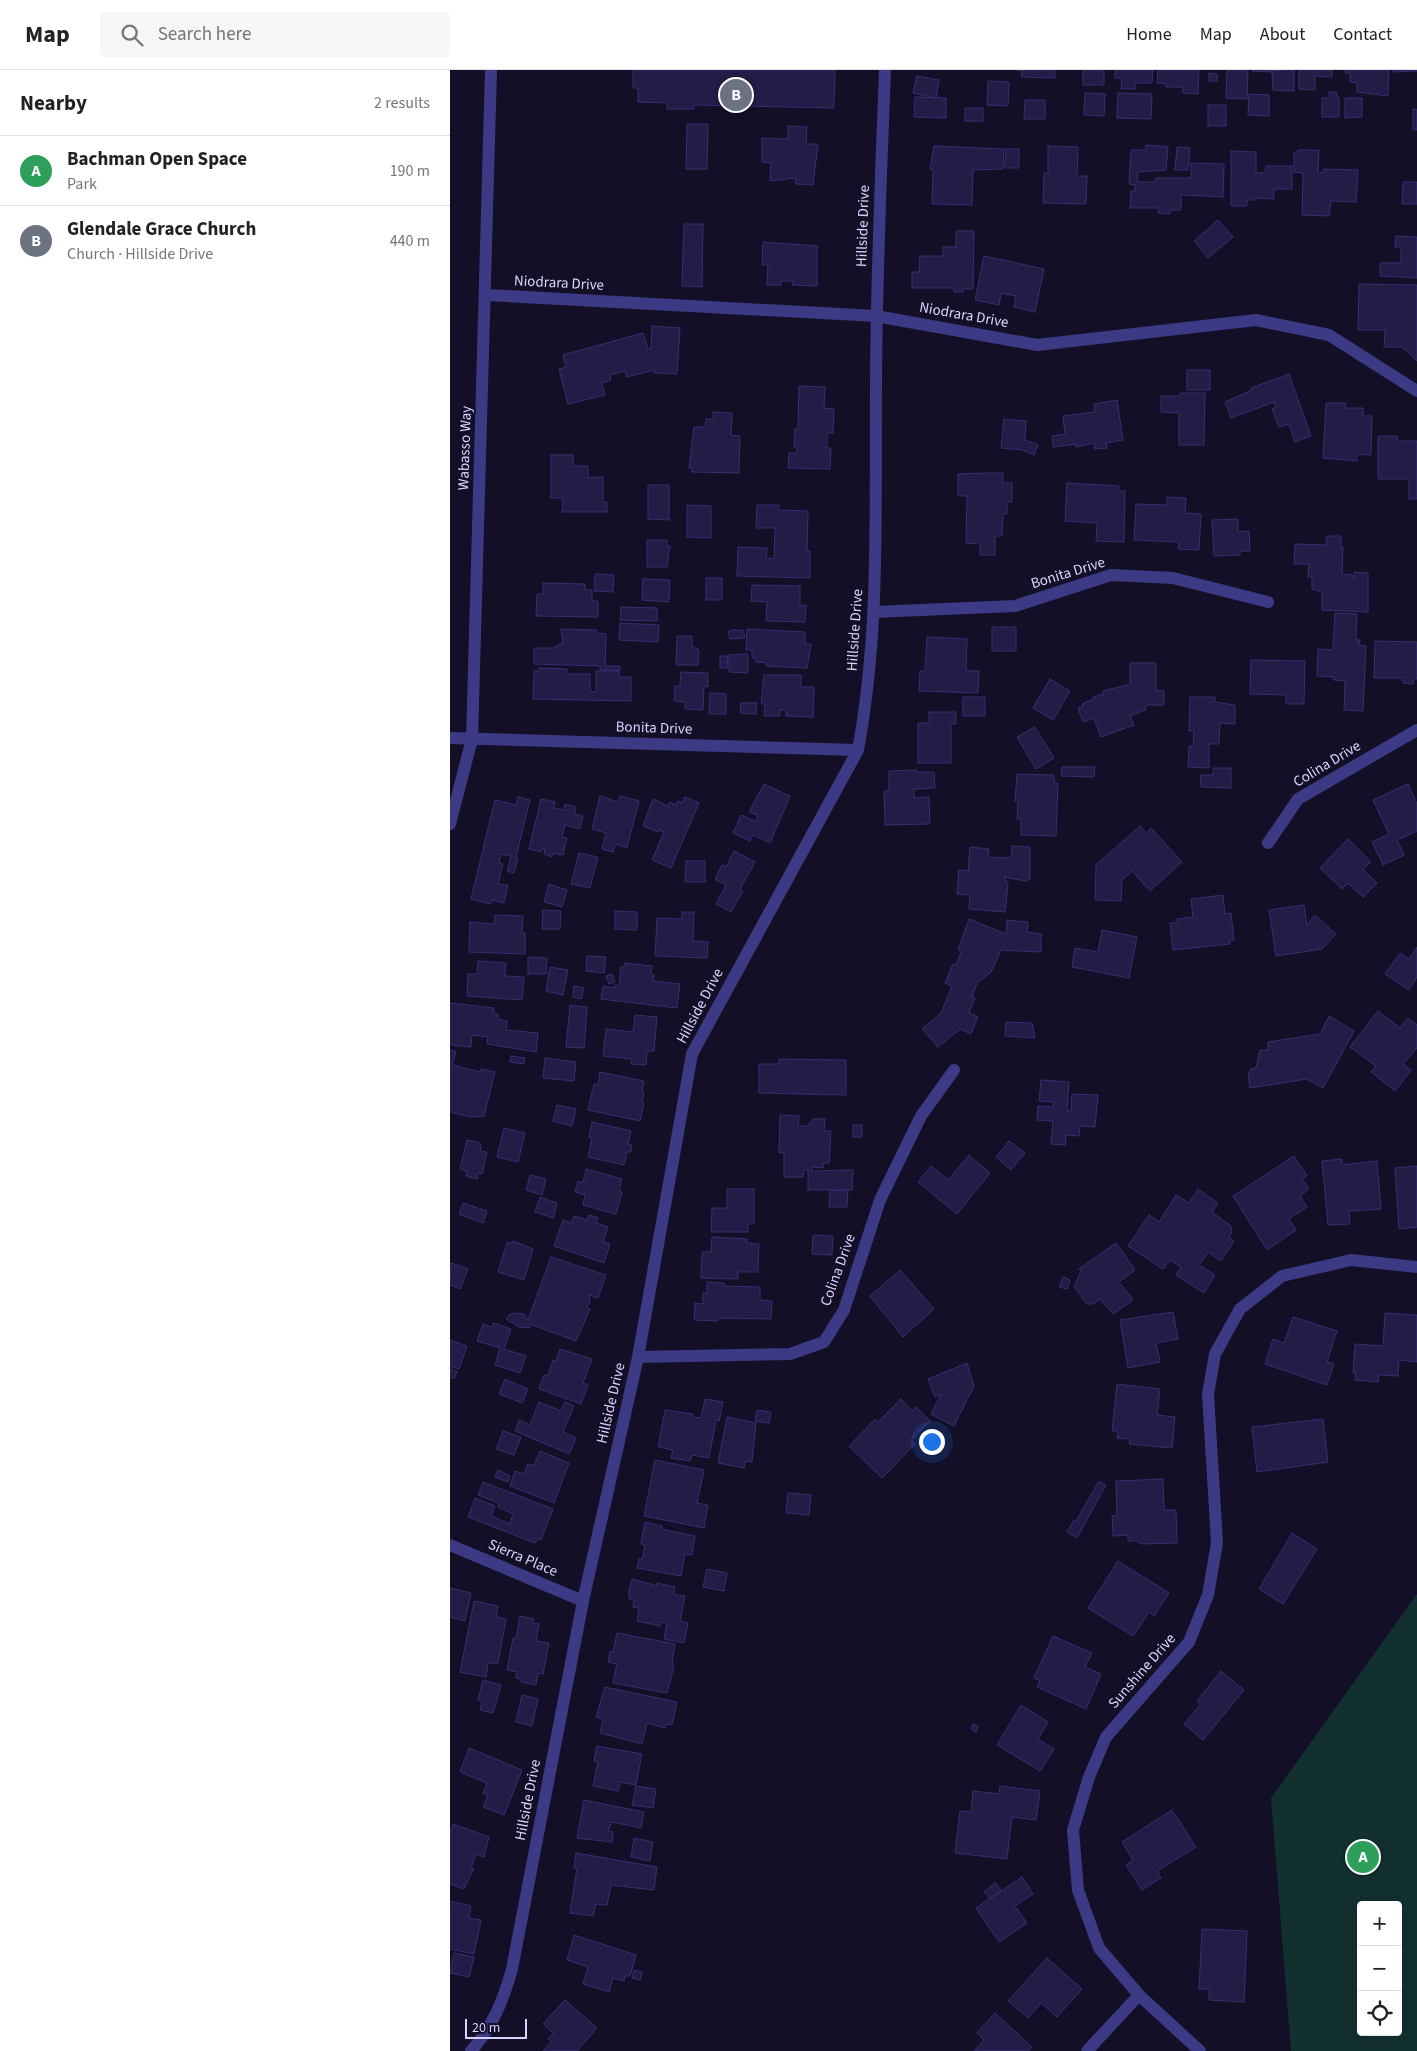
<!DOCTYPE html>
<meta charset="utf-8">
<style>
:root{--surface:#fff;--page:#f6f6f6;--text:#222;--muted:#767676;--line:#e0e0e0;--accent:#137a85}
body{margin:0;font-family:"Source Sans 3",sans-serif;background:var(--page);color:var(--text)}
.controls{position:absolute;right:15px;bottom:15px;display:grid;overflow:hidden;border-radius:5px;box-shadow:0 2px 12px #0003}
.controls button{width:45px;height:45px;display:grid;place-items:center;padding:0;border:0;border-bottom:1px solid var(--line);background:var(--surface);color:var(--text);font:25px sans-serif}
.scale{position:absolute;left:15px;bottom:12px;width:62px;box-sizing:border-box;padding-left:5px;border:2px solid #d9d4ff;border-top:0;font-size:14px;line-height:18px;white-space:nowrap;color:#d9d4ff;-webkit-text-stroke:4px #130f26;paint-order:stroke}
.you{position:absolute;left:481px;top:1371px;width:18px;height:18px;margin:-12px;border:4px solid #fff;border-radius:50%;background:#1a73e8;box-shadow:0 0 0 8px #1a73e833}
.badge{display:grid;place-items:center;width:32px;height:32px;border-radius:50%;background:var(--accent);color:#fff;font-size:16px;font-weight:700}
.pin{position:absolute;translate:-50% -50%;border:2px solid #fff;box-shadow:0 1px 5px #0006}
.list{margin:0;padding:0;list-style:none}
h2{display:flex;justify-content:space-between;align-items:center;height:65px;margin:0;padding:0 20px;font-size:21px}
h2 small{font-size:16px;font-weight:400;color:var(--muted)}
.list li{display:grid;grid-template-columns:32px 1fr auto;gap:15px;align-items:center;box-sizing:border-box;height:70px;padding:0 20px;border-top:1px solid var(--line)}
.list b{display:block;font-size:19px;white-space:nowrap}
.list p{margin:0;font-size:16px;white-space:nowrap;color:var(--muted)}
.list em{font-size:16px;font-style:normal;color:var(--muted)}
.icon{flex:none;width:28px;height:28px;fill:none;stroke:currentColor;stroke-width:2;stroke-linecap:round;stroke-linejoin:round}
.map{position:relative;flex:none;width:967px;height:1981px;overflow:hidden}
header{display:flex;align-items:center;gap:30px;box-sizing:border-box;height:70px;padding:0 25px;background:var(--surface);border-bottom:1px solid var(--line)}
header strong{font-size:24px}
nav{display:flex;gap:28px;margin-inline-start:auto;font-size:18px}
.search{width:350px;height:45px;background:var(--page);display:flex;align-items:center;gap:12px;box-sizing:border-box;padding:0 18px;border-radius:5px;color:var(--muted);font-size:19px}
main{display:flex}
aside{flex:1;background:var(--surface)}
.map>svg:first-child{display:block}
.green{fill:#12302f;fill-rule:evenodd}
.building{fill:#241b47;stroke:#3b2d73}
.lines{fill:none;stroke-linecap:round;stroke-linejoin:round}
.street{stroke:#3d3a85;stroke-width:12}
.labels{text-anchor:middle;dominant-baseline:central;stroke-width:4;stroke-linejoin:round;paint-order:stroke}
.street-label{font-size:15px;fill:#d9d4ff;stroke:#130f26}
</style>
<header>
<strong>Map</strong>
<div class="search"><svg class="icon" aria-label="search" viewBox="0 0 24 24"><circle cx="10" cy="10" r="6"/><path d="M15 15l6 6"/></svg>Search here</div>
<nav><a>Home</a><a>Map</a><a>About</a><a>Contact</a></nav>
</header>
<main>
<aside>
<h2>Nearby<small>2 results</small></h2>
<ul class="list">
<li><span class="badge" style="background:#2e9e5b">A</span><div><b>Bachman Open Space</b><p>Park</p></div><em>190 m</em></li>
<li><span class="badge" style="background:#6b7280">B</span><div><b>Glendale Grace Church</b><p>Church · Hillside Drive</p></div><em>440 m</em></li>
</ul>
</aside>
<div class="map">
<svg width="967" height="1981" viewBox="0 0 967 1981">
<rect width="100%" height="100%" fill="#130f26"/>
<path class="green" d="M967 1524V1981H841L821 1728ZM911 1835H948V1962H911Z"/>
<path class="building" d="M183 0H385L384 38 244 35V39H217V33L188 32V18H183Z
M566 0H605V8L571 7 572 1Z
M633 0H654V15H633Z
M665 0H703L702 13H685V19H671L672 8H665Z
M708 0H749L748 24 733 23V17H716V14L707 13Z
M777 0H798L797 29 776 28Z
M844 0V21L823 20 822 2 802 1Z
M849 0H882V7L865 6V20L849 19Z
M896 0H939L938 26 907 22V13L900 12V3H895Z
M943 0H967V1L943 2Z
M759 3 767 4V11H759Z
M467 6 489 10 486 28 463 23Z
M538 11 559 12 558 36 537 35Z
M879 22H887L886 27H889V47H872V28H879Z
M635 23 655 24 654 46 634 45Z
M668 23 702 24 701 49 667 48Z
M799 24 819 25V46L798 45Z
M465 27 496 28V48L464 47Z
M895 28H912V47L895 48Z
M575 30H595V49H574Z
M758 35H776V56H758Z
M515 38H533V51H515Z
M963 39 967 40V60H963Z
M237 54H258L257 99H236Z
M338 56 357 57 356 74H368L363 115 346 114V108L320 111 321 93 312 92V68L338 69Z
M696 75 718 77 716 100 688 102 687 112H705L706 108H741V93L774 94 773 127 731 125V140H720V144L708 143V138H680L681 121H685V115L679 114 681 80H696Z
M484 76 554 79 553 99 523 100 522 135 482 134 483 99H480Z
M598 76 628 77 627 106H637L636 134 593 133 594 103H598Z
M727 77 740 78 738 100H725Z
M556 79H569V98H555Z
M848 80H869L868 103H873L874 99 908 100 906 132 881 131 879 146 852 145 853 103 844 102V82H848Z
M781 81 806 82V103H815L816 96H842V119H824V129L804 128V130H797V136H781Z
M953 112H967V134H952Z
M768 150 783 167 758 188 744 171Z
M234 154H253L252 217 232 216Z
M506 161H524L523 219H513V222H504V218H462V202H469L470 186H493V177H506Z
M946 166 967 167V208L930 206V193H951V177H945Z
M313 172 367 176V216L342 215 343 211H331V215H317L318 195H312Z
M534 186 594 199 585 242 564 237 566 226 551 223 549 235 525 230Z
M909 214 967 215V291L952 277H934L935 260H908Z
M202 256 230 258 227 304 204 303V300L177 307 175 301 160 305 161 310 152 313 155 325 118 334 109 299 116 297 113 285 193 263 198 279 201 278Z
M737 300H760V320H737Z
M839 304 861 366 845 372 839 354 829 357 822 339 826 338 824 332 781 348 775 332 802 320 801 318Z
M349 316 375 317 374 338 384 339 383 363H377V378H381L380 399 338 398 339 383H347V377H344L345 359H348Z
M730 323H755L754 375H729V343L711 342V326H730Z
M667 330 673 370 656 373 657 378 645 379 644 373 626 377V374L603 377 602 366 615 364 613 346 645 342 644 334Z
M876 333H896L895 338H913V346H922L921 385 907 384V391L873 388Z
M263 342 282 343 281 365 290 366 289 403 242 402V398H239L244 357H255L256 349H263Z
M554 349 576 351 575 370 588 375 584 385 572 380 551 378Z
M928 366H947L948 371H967V429H959V409H928Z
M101 385H123V396H138V408L153 407V432H157V442H112L113 428H101Z
M535 403H553V413H562V432H557V444H553L552 466H545V485H530V474L516 473 517 426H508V404Z
M617 413 669 416 668 421H675L674 472 646 471 647 453 615 451Z
M198 415H219V450L198 449Z
M717 427 736 428 735 443 751 444 749 480 728 479 729 472 684 470 686 434 717 435Z
M237 435 261 436V468L237 467Z
M307 435H329V440L358 441 357 481H360V508L287 506 288 477 317 478 316 488 324 489 325 458H306Z
M788 449V462L799 461 800 481H790V485L764 486 762 450Z
M877 466H891V477H893L892 504 902 505 904 508V502L918 503V542L872 540V522L862 519V507H858L859 494H844L845 474 876 475Z
M197 470H217V476H220L217 497H197Z
M145 504 164 505 163 522 144 521Z
M256 508H272V530H256Z
M193 509 220 510 219 532 192 530Z
M93 513 135 514V520H142V531H148V547L86 546 87 524H93Z
M302 515 350 516V536L356 535 355 552 316 551 317 532 301 531Z
M171 537 207 538V551L170 550Z
M885 543 907 544 906 570H910L909 575 916 576 913 641 894 640 895 611 884 610V607L867 606 868 579 882 580 883 577Z
M170 553 209 555 208 572 169 570Z
M542 557H566V581H542Z
M111 559 147 560V563L156 564 155 596H170V600H150V596L84 594V578H106V576L113 573Z
M297 559 355 562V574H361L357 598 317 596V593L306 592V588H302V580H296Z
M281 560H293L295 568 280 569 278 562Z
M227 566H242V576L249 580 248 595H226Z
M477 567 517 569 516 601H529L528 623 469 621 470 601H475Z
M925 571 967 572V609H964L963 614 953 613V608H924Z
M292 584H298V603L279 602V585Z
M270 586H278L277 598H270Z
M801 590 855 591 854 634H836V625L800 624Z
M680 593H706V620L714 621V635H696V640L680 646 684 655 651 667 644 648 633 652 628 638 633 636 632 634 644 629 643 627 654 624 653 621 680 614Z
M89 598 117 599V604H140V621L146 622V601H169V607H181V631L83 629 84 601H89Z
M231 602 258 603V617L254 616 253 640 235 639V632L224 631 225 616H230Z
M314 605H351V617H364L363 647 336 646V640H330V646H314L315 634H311Z
M600 609 620 621 603 650 583 638Z
M260 623 276 624V644H259Z
M513 627H535V646H513Z
M740 627H765V632L785 635V654L770 653 769 674H759V698L738 697 739 676H743L744 660 739 661Z
M291 633H307L306 644 290 643Z
M479 642H506V654H501V693H468V653H479Z
M585 657 604 688 586 699 567 667Z
M612 697H645L644 707 611 706Z
M763 698H781V718L751 717 750 705H763Z
M467 700 468 702H484L485 718 464 719V728L479 727 480 754 435 755 434 721H439V701Z
M567 704 604 705V713H608L606 766 571 765V749H567L568 731H565Z
M314 714 340 726 320 773 303 765 300 771 283 763 291 745 307 752V745L299 742Z
M958 714 967 734V761L947 770 954 785 933 795 922 772 939 764 923 730Z
M150 726 168 732 170 726 189 731 177 778 165 774 163 782 152 779 156 763 142 759Z
M68 727 80 730 66 787 68 788 64 803 57 801 61 786 51 784 49 793 53 794 48 814 58 815 54 833 42 830 40 834 21 829 45 730 66 735Z
M235 727 249 733 221 798 202 790 214 762 209 760 208 762 193 756 203 729 218 736 220 732 226 735 228 731 232 733Z
M91 729 105 732 104 738 114 740 115 734 126 737 124 744 133 746 130 759 115 755 112 767 117 768 113 785 103 783 102 787 94 784 95 779H91V782L79 779Z
M690 756 696 763 701 758 732 792 700 821 682 801 672 810 671 831 645 830 646 795Z
M898 769 921 792 913 799 927 813 913 827 898 813 892 819 870 798Z
M562 776 580 777V809L575 811 554 807 558 814 555 842 519 839 520 825 507 824 509 800 518 801 520 777 539 779 538 787 553 788 561 787Z
M284 781 305 792 290 819 293 821 281 842 266 834 276 815 265 809 272 795 276 797Z
M129 783 148 787 140 818 121 814Z
M236 791H255V812H235Z
M99 814 117 820 112 837 94 832Z
M773 825 775 844 781 843 784 870H779L780 874 723 880 720 853H727V849L743 847 741 829Z
M854 835 857 855 865 845 886 864 872 879 826 886 819 840Z
M93 840 111 841 110 859H92Z
M165 841 187 842V860L165 859Z
M232 842H244L243 871 258 872 257 888 205 886 207 848 232 849Z
M45 845 73 846 72 863H75V884L19 882 20 852 45 854Z
M519 849 556 864 557 850 578 852 577 862 591 864V882L551 880 541 902 527 913 522 927 525 928 519 943 528 947 521 964 510 959 488 977 472 959 491 943 502 916 495 913 503 894 506 895 511 882 508 880Z
M652 860 687 867 679 908 622 897 625 878 648 882Z
M967 877V907L959 920 935 904 950 883 959 889Z
M137 886 156 887 154 903 136 901Z
M78 887 97 888 96 904H78Z
M28 891 56 893 55 906 74 907 72 930 17 926 18 904H27Z
M175 893 202 896 201 905H204L203 911 230 914 227 938 151 929 153 916 165 918V915H169L171 897H174Z
M100 897 118 900 113 925 96 921Z
M162 904 165 912 159 914 156 906Z
M124 916 134 918 131 929 123 927Z
M0 933 44 938 43 944H48V949L57 951 56 960 88 963 86 982 37 974 38 967 22 965 21 977 0 975Z
M120 935 137 937 134 978 116 977Z
M928 941 950 958 958 948 967 955V978L953 994 961 1000 945 1021 921 1002 926 996 900 977Z
M185 945 207 947 204 981H197L196 995 181 994 182 989 153 986 156 959 183 962Z
M879 946 904 961 873 1018 857 1009 800 1018 798 1006 801 999 806 998 810 980H818V972L870 964Z
M556 952 582 953 585 968 555 966Z
M0 980 6 982 2 995 30 1002 31 999 45 1002 34 1046 20 1047 0 1042Z
M61 986 75 988 74 994 60 992Z
M95 988 126 992 124 1011 93 1008Z
M329 989 396 990V1025L309 1023V994H329Z
M150 1002 194 1011 192 1022H194L192 1032 194 1033 190 1051 138 1040 144 1014 148 1015Z
M591 1010 619 1012 617 1041H621L622 1024 648 1025 645 1057 630 1056 629 1066 616 1065 615 1075 601 1074 603 1051 587 1050 588 1036 603 1037 604 1032 589 1031Z
M107 1035 126 1039 122 1056 103 1051Z
M330 1045 349 1046 348 1056H358L363 1049H375L374 1061H381L379 1093H374L373 1098 362 1097V1101L403 1100 402 1120H358V1100H354L353 1107H334V1082L329 1083Z
M142 1052 181 1061 178 1074 182 1075 181 1082H177L174 1095 138 1087 142 1068 139 1067Z
M403 1055H412V1067H403Z
M54 1058 75 1063 68 1092 47 1087Z
M17 1070 30 1073 31 1081 37 1082 32 1104 28 1103 27 1109 16 1106 17 1101 10 1099Z
M559 1071 575 1083 561 1100 546 1087Z
M519 1085 540 1103 507 1144 468 1112 481 1096 498 1110Z
M844 1086 857 1106 852 1109 859 1119 850 1126 857 1137 839 1149 846 1160 817 1180 783 1126Z
M892 1089V1095L927 1091 931 1139 899 1141 900 1154 878 1155 872 1091Z
M967 1096V1157L949 1159 945 1098Z
M136 1099 172 1109 169 1121 172 1122 166 1144 133 1135 135 1125 125 1122 128 1111 133 1113Z
M80 1105 96 1109 92 1125 76 1120Z
M277 1119H304V1154H298V1162H261L262 1138H277Z
M748 1119 768 1133 762 1142 781 1156 782 1162 779 1168 784 1171 771 1191 758 1182 749 1195 765 1205 754 1223 726 1205 731 1197 720 1190 713 1199 678 1176 699 1145 709 1152 726 1125 739 1133Z
M380 1120H398L397 1137H379Z
M90 1127 107 1133 103 1148 85 1142Z
M13 1133 37 1141 33 1153 9 1144Z
M139 1145 148 1148 146 1153 158 1157 153 1172 160 1174 154 1193 104 1176 113 1150 121 1153 124 1146 137 1150Z
M363 1165 383 1166 382 1185 362 1184Z
M262 1167 297 1169V1173L309 1174 308 1202H288V1209L251 1208 252 1182H261Z
M63 1171 83 1179 74 1210 48 1202 57 1172 63 1173Z
M666 1173 685 1200 669 1212 683 1230 663 1244 650 1229 643 1234H637L624 1217 631 1201 629 1199Z
M101 1187 156 1205 148 1228 139 1225 140 1233 136 1237 140 1239 126 1271 80 1254V1258L69 1257 56 1249 60 1244 68 1243 74 1244 78 1250Z
M1 1193 18 1199 10 1219 0 1215Z
M450 1200 484 1239 453 1267 420 1226Z
M613 1207 620 1210 617 1219 609 1217Z
M257 1212 274 1213V1216L310 1217V1230L322 1231 321 1249 268 1248V1251L244 1250 245 1233 253 1234V1223H257Z
M723 1242 728 1269 706 1273 710 1292 678 1298 670 1250Z
M935 1243 967 1245V1292L949 1290 948 1306 929 1305 928 1312 905 1310 906 1303H903L905 1274 933 1276Z
M843 1247 887 1261 877 1292 884 1294 877 1315 815 1294 823 1269 834 1273Z
M43 1253 61 1259 54 1279 76 1286 70 1303 45 1295 50 1278 27 1271 33 1254 42 1257Z
M0 1270 17 1276 9 1299 0 1296Z
M110 1279 142 1289 133 1313 138 1315 131 1334 89 1319 94 1305 98 1306 103 1290 106 1291Z
M517 1293 524 1316 504 1356 481 1344 491 1324 485 1327 478 1309Z
M0 1299 7 1302 4 1309 0 1307Z
M55 1309 78 1319 72 1333 49 1324Z
M667 1314 710 1319 707 1345 725 1347 722 1378 679 1374 680 1369 667 1368 668 1361H662Z
M255 1329 273 1332 269 1351 266 1350 259 1388 242 1385 240 1391 221 1388 223 1380 208 1377 215 1340 243 1344V1347L251 1348Z
M451 1329 462 1341 466 1337 480 1351 461 1370 465 1374 432 1408 399 1376 425 1349 428 1352Z
M89 1332 111 1341 115 1332 124 1336 113 1362 126 1368 119 1384 65 1361 69 1350 80 1355Z
M307 1340 321 1342 319 1353 305 1351Z
M277 1347 306 1353 302 1392 295 1391 294 1398 268 1393Z
M873 1349 878 1392 807 1402 802 1357Z
M53 1361 71 1367 64 1385 46 1379Z
M90 1381 119 1393 104 1433 60 1416 65 1401 74 1404 78 1394 84 1396Z
M205 1390 254 1400 247 1433 258 1435 254 1458 194 1446Z
M48 1400 60 1406 58 1412 45 1407Z
M713 1409 714 1440H726L727 1473 692 1474 686 1471H678V1465L663 1466 662 1446 667 1445 666 1411Z
M649 1411 656 1415 627 1468 617 1462 624 1450 626 1451Z
M33 1412 103 1439 91 1470 88 1468 85 1473 18 1447 25 1428 45 1436 41 1446 60 1454 63 1444 48 1437 49 1433 28 1425Z
M338 1423 361 1425 359 1445 336 1443Z
M195 1452 212 1456 211 1459 245 1466 242 1485 235 1484 231 1506 187 1498 189 1489 192 1490 195 1475 191 1474Z
M842 1463 867 1479 833 1534 809 1519Z
M668 1491 719 1523 704 1546 699 1542 683 1566 638 1538Z
M257 1499 277 1503 274 1521 253 1517Z
M182 1509 207 1516V1513L225 1517 223 1524 235 1526 230 1551 238 1553 234 1573 214 1569 217 1553 211 1552 210 1556 187 1551 189 1538 183 1537 184 1530 179 1529 180 1524H178Z
M0 1518 21 1523 15 1551 0 1547Z
M24 1531 48 1536 46 1547 56 1549 48 1593H38L36 1607 10 1602Z
M70 1546 84 1549 83 1553 89 1554 86 1571 99 1573 93 1604 88 1603 86 1615 71 1612V1609L66 1608 67 1602 57 1600 63 1568H66Z
M167 1563 225 1574 222 1592 224 1596 217 1623 163 1613 167 1594 158 1592 160 1581 163 1582Z
M603 1566 642 1583 635 1597 651 1604 636 1639 587 1617 590 1611 584 1608Z
M771 1601 794 1620 753 1670 734 1654 751 1634 747 1631Z
M33 1610 51 1615 43 1643 30 1640 32 1631 28 1630Z
M155 1617 227 1632 222 1655 216 1654 215 1658 197 1653 192 1674 150 1663 153 1649 146 1647Z
M72 1625 88 1629 82 1656 66 1652Z
M571 1635 598 1652 588 1669 604 1679 590 1701 547 1675Z
M523 1654 528 1656 526 1662 521 1659Z
M147 1676 192 1684 186 1715 170 1712 168 1721 143 1716 148 1692 144 1691Z
M19 1678 72 1700 54 1745 33 1737 38 1725 33 1723 37 1713 10 1702Z
M186 1716 206 1719 203 1738 182 1735Z
M550 1716 590 1721 586 1750 562 1747 557 1789 505 1783 510 1741 521 1742 523 1721 549 1724Z
M134 1730 194 1742 191 1758 162 1752 158 1761 163 1762 162 1772 127 1768Z
M722 1740 746 1777 707 1801 711 1808 692 1820 676 1795 683 1790 672 1772Z
M3 1754 39 1767 34 1787 26 1784 21 1798H24L14 1819 0 1814V1763Z
M184 1768 203 1772 200 1791 181 1787Z
M126 1783 207 1797 204 1820 161 1815 157 1835 146 1834 143 1846 120 1843 127 1798H124Z
M572 1807 583 1824 565 1836 577 1853 549 1872 526 1838Z
M545 1813 551 1820 540 1829 534 1822Z
M0 1831 21 1836 19 1848 31 1850 24 1884 0 1879Z
M752 1859 797 1861 794 1932 759 1930V1919H749Z
M124 1865 186 1885 180 1906H175L174 1911 163 1908 159 1922 133 1914 138 1897 117 1890Z
M4 1883 24 1887 19 1907 0 1903Z
M597 1888 632 1919 607 1947 591 1933 578 1948 558 1931Z
M184 1900 192 1902 190 1910 182 1908Z
M115 1930 147 1958 127 1981H93L101 1972 98 1969 103 1963 93 1954Z
M545 1943 582 1977 578 1981H524L534 1970 527 1963Z"/>
<g class="lines">
<path class="street" d="M37 225 426 246 587 275 806 250 879 265 967 321
M424 542 565 536 661 505 723 508 818 532
M0 668 408 680
M0 754 22 669 41 0
M818 773 848 729 967 660
M188 1287 340 1284 374 1272 394 1240 430 1130 471 1046 504 1000
M0 1475 133 1531
M21 1981C43 1956 53 1931 62 1899L133 1531 188 1287 242 984 408 680C430 562 425 441 426 321 426 214 431 107 435 0
M637 1981 689 1925
M750 1981 689 1925 649 1878 628 1820 623 1760 639 1707 656 1667 739 1572 758 1525 767 1473 758 1324 765 1284 790 1239 832 1206 901 1190 967 1197"/>
</g>
<g class="labels">
<g class="street-label">
<text transform="translate(413 156) rotate(-88)">Hillside Drive</text>
<text transform="translate(109 213) rotate(3)">Niodrara Drive</text>
<text transform="translate(514 245) rotate(10)">Niodrara Drive</text>
<text transform="translate(15 378) rotate(-88)">Wabasso Way</text>
<text transform="translate(618 503) rotate(-17)">Bonita Drive</text>
<text transform="translate(405 560) rotate(-86)">Hillside Drive</text>
<text transform="translate(204 658) rotate(2)">Bonita Drive</text>
<text transform="translate(877 694) rotate(-31)">Colina Drive</text>
<text transform="translate(250 936) rotate(-62)">Hillside Drive</text>
<text transform="translate(388 1200) rotate(-70)">Colina Drive</text>
<text transform="translate(161 1333) rotate(-77)">Hillside Drive</text>
<text transform="translate(73 1488) rotate(23)">Sierra Place</text>
<text transform="translate(692 1601) rotate(-49)">Sunshine Drive</text>
<text transform="translate(78 1730) rotate(-79)">Hillside Drive</text>
</g>
</g>
</svg>
<div class="controls">
<button>+</button>
<button>−</button>
<button><svg class="icon" aria-label="locate" viewBox="0 0 24 24"><circle cx="12" cy="12" r="6"/><path d="M12 2v4M12 18v4M2 12h4M18 12h4"/></svg></button>
</div>
<div class="scale">20 m</div>
<div class="you"></div>
<div class="pin badge" style="left:913px;top:1787px;background:#2e9e5b">A</div>
<div class="pin badge" style="left:286px;top:25px;background:#6b7280">B</div>
</div>
</main>
